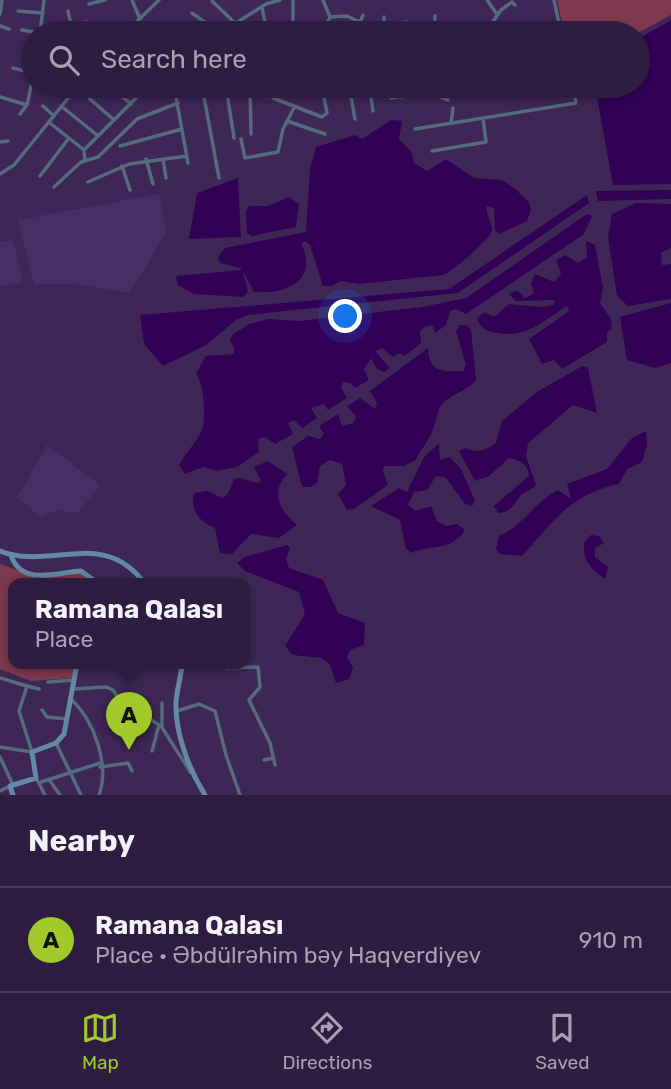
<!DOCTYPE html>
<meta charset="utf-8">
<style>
:root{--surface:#2e1d41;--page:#362648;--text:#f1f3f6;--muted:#a7a2b1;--line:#493b5a;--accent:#a1c92a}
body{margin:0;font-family:Rubik,sans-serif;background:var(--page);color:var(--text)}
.you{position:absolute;left:346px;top:317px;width:24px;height:24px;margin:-18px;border:5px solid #fff;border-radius:50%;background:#1a73e8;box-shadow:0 0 0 10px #1a73e833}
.badge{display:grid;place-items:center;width:46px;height:46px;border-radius:50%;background:var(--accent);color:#111;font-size:23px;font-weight:700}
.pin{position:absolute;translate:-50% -58px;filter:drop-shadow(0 2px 4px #0008)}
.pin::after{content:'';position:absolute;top:37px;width:24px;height:21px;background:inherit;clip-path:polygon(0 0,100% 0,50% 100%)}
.popup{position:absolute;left:8px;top:578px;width:242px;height:91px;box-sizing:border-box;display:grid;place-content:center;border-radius:14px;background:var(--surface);filter:drop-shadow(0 2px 5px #0005);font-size:23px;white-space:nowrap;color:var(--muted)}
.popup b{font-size:26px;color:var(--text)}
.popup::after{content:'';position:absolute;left:50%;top:100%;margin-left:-14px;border:14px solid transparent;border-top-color:var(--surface)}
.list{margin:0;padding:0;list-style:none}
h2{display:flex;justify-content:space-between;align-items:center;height:91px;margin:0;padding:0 28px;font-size:30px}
h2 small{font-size:23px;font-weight:400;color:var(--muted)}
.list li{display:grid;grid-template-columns:46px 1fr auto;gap:21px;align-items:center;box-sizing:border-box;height:105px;padding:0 28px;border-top:2px solid var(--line)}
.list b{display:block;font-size:26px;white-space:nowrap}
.list p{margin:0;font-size:23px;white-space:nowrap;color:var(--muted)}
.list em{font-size:23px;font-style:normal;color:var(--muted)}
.icon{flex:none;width:38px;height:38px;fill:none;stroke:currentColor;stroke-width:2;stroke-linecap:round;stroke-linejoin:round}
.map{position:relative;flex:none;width:671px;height:795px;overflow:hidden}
.search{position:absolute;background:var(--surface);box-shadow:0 4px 10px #0003;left:21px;right:21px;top:21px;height:77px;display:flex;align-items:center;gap:18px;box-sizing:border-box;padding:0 24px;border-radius:38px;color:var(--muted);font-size:26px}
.sheet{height:196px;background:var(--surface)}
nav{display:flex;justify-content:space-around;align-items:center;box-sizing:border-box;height:98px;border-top:2px solid var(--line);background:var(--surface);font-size:19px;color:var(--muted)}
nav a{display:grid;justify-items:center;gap:4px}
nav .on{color:var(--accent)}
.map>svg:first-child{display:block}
.built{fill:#482e65}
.green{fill:#7f394e}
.water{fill:#320156}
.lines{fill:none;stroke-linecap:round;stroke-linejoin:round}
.street{stroke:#556a7c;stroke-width:3.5}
.secondary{stroke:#6588a4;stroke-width:5}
</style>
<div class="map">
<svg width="671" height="795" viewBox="0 0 671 795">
<rect width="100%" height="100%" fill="#3e2757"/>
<path class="built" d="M159 194 167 232 129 293 72 284H34L18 220Z
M13 240 23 283 0 286V242Z
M47 445 100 485 79 512 53 511 40 517 17 497Z"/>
<path class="green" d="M557 0H671V15L638 33H564Z
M0 564 38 578 81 573 93 582 13 584V664H75L72 678 31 681 0 669Z"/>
<path class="water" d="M671 20V184L613 185 595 86H638V39Z
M391 120 402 121 399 139 412 153 414 163 427 171 446 159 474 178 502 180 514 188 529 202 531 210 527 221 499 234 495 230 494 208 487 206C485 215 495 225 491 233 486 242 452 272 443 275L359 284 341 281 332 286H323L310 245 305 241 301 243C319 280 287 295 254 292L243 271 248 292 243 297 194 294 178 285 176 276 241 270V268L220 263 218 257 225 248 306 232 310 169 316 147 355 135 362 139Z
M238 178 241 237 189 239 197 193Z
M671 190V199L598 201 596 191Z
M587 195 589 203 458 293 248 315 236 320 206 345 163 366 144 344 140 315 449 289Z
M289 197 299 204 296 227 252 236 247 233 246 211 249 206H268Z
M636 203 671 204V248L661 253 662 265 671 264V299L628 306 617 296 608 237 612 214Z
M587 214 592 216 584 234 466 314 456 309 450 311 446 325 435 333 433 326H426L420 331 421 343 405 356 399 353 393 357 382 348 375 351 390 368 384 372 377 369 371 358 364 369 369 380 355 388 350 383 343 382 341 388 347 398 328 410 324 404 311 408 317 418 302 428 294 420 288 423 293 434 275 444 265 437 258 439 259 452 237 467 217 471 203 467 185 474 179 465C185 454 197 441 201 432 207 419 204 385 196 373L206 356 234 354V347L230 341 232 335 249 324 268 319 300 321 422 307 466 298Z
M586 241 595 245 603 287 600 303 611 319 612 329 607 332V342L562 369 554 360 542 364 529 339 565 314 569 311 567 306C543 321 528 338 498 333 488 332 480 329 477 318L485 312 494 317 509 304 542 307 553 305 555 300 516 301 509 294 517 290 525 298 534 293 531 283 535 274 554 282 561 274 556 260 565 255 578 263 587 257Z
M671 303V363L655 368 627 360 620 317Z
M460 325H466L471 330 476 380C467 390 458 392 448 399 435 408 438 419 432 432 428 442 420 450 416 460L404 466H384L383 472 388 485 354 509 347 510 338 494 346 485 342 464 330 460 320 466 317 483 310 487H302L292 447 308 436 320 439 324 434 319 426 338 414 342 426 354 423 356 416 347 406 360 398 375 409 377 403 370 391 428 348C429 373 442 371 463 371L466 365 456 331Z
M582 366 588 368 597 413 573 405 528 443 526 456 536 485C532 490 525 491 521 495 513 505 512 512 498 513L494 506 529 476C528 463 519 461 509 458L489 476 475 481 459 451 466 448C477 454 486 450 496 443L502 421 537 392Z
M646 431 647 444 642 462 627 469 619 484C570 494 554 521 522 556L500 554 496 549 499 536C523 526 535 501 558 490L571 499 567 484 607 469 632 438Z
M439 443 440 460 450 457 461 469 475 501 472 506 465 504 446 478 436 476 427 490 414 492 408 505 415 511 431 506 437 521 447 526 457 524 465 530C452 552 430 544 411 553L406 549 400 520 371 506 399 488 407 492 424 457Z
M268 461 287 474C269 494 281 511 297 525L279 538 251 534 232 554 220 553 215 528C200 522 190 511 194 493L208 491 222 498 228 494 234 479 240 478 257 483 261 481 254 467Z
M591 535 599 536 604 543 595 548V557L608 567 605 579C590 568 583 562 584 542Z
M287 545 290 548 286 559 289 568 323 580 338 613 365 623 364 645 350 650 347 657 353 668 349 679 336 683 330 665 322 658 293 655 285 646 305 614 299 592 245 571 237 563 245 557Z"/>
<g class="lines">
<path class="street" d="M132 0 140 19
M293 0V33
M323 0 330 17 347 16 368 26 407 22 413 33
M487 0 497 14
M554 0 561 33
M212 1 235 23 239 33
M89 4 105 0
M262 7 267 33
M18 11 43 13
M68 11 71 25 86 22 89 33
M192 13 220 33
M0 14 2 0
M384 17V24
M360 22 363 15
M136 23 146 33
M492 23 501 10 512 2 515 5
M0 26 9 29
M22 30 40 33
M434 31 435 16
M40 33 44 0
M125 33 159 0
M220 33 266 4 280 0
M323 33 330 17
M430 33H484L494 23 513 33
M518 33 520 29
M13 68 33 73
M110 86 131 104
M174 86 188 163
M202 86 219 178
M226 86 234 138
M250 86 251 134
M273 86V98L322 117 327 113 322 86
M349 86 355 119
M369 86 373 111
M387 86 391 98 442 89 443 86
M401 86 402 97
M414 86V96
M469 86 470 91
M442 89V98L448 100
M323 90 347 86
M0 97 27 105 33 76
M90 99 114 120
M43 106 54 116
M61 106 97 135
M20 114 27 105
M287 121 325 134
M50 123 84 150
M451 123 453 108
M415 129 576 103 573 86
M241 139 245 158 278 152 283 129 295 106
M0 142 8 141
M120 146 182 129
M432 151 486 142 483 118
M146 159 153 184
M163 159 166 178
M85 160 84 150 148 86
M122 166 130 190
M0 174 14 165 78 86
M40 176 69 138
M88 182 129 164 187 156
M54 187 81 162 98 157 137 119 178 103
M220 664 227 668 258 667 260 687 249 700 270 743 275 765
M0 678 27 686
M48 682 74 680
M73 689 106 687 113 690 121 702 161 726 191 773
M72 700C94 721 110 765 99 795
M162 703V728
M42 710 47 717 67 719
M177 711 199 704 215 711 226 755 240 795
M56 743 81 795
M0 747 32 752 19 711 27 686 39 689
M152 751 159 725
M0 757 13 785
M264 760 274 758
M100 767 128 763 132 771
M36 778 45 795
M50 781 60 795
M41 782 100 763
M0 791 10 786"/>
<path class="secondary" d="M0 551C50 571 104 527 145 584
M11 555C21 587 58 572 81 571L99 584
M182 664C181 677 177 689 176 702 175 734 189 769 205 795
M13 795 10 786 36 778 32 752 56 743 64 734 77 664"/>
</g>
</svg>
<div class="you"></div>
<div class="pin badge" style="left:129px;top:750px">A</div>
<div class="popup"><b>Ramana Qalası</b>Place</div>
<div class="search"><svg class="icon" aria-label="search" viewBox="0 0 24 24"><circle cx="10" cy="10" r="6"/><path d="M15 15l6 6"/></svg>Search here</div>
</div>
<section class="sheet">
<h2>Nearby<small></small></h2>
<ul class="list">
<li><span class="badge">A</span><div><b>Ramana Qalası</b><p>Place · Əbdülrəhim bəy Haqverdiyev</p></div><em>910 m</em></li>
</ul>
</section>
<nav>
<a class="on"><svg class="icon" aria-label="map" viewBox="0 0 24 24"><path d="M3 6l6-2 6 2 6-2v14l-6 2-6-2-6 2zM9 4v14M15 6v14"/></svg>Map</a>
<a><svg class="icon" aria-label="directions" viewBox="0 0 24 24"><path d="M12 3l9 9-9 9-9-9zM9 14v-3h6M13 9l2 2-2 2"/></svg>Directions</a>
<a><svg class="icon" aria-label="saved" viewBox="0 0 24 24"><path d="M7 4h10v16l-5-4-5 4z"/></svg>Saved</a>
</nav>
